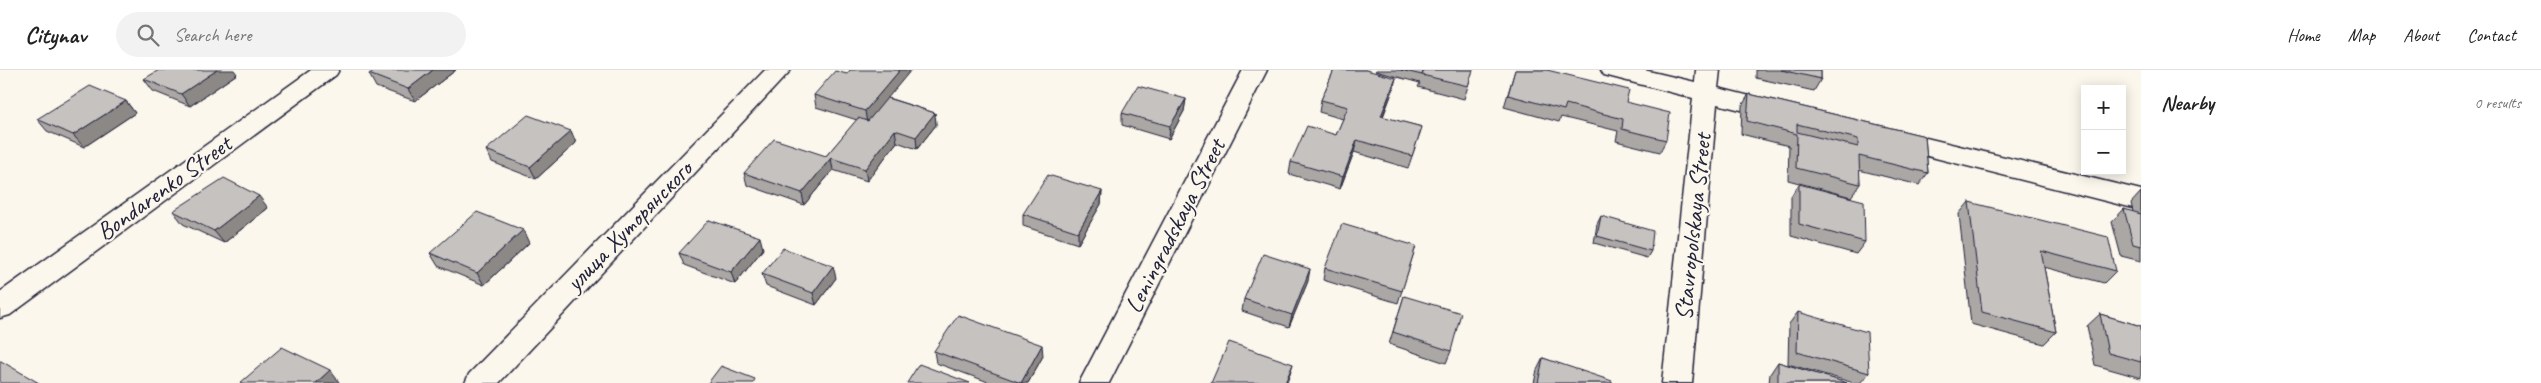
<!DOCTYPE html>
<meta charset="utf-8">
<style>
:root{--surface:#fff;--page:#f2f2f2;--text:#222;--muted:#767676;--line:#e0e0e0}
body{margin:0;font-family:Caveat,sans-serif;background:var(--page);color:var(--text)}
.controls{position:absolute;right:15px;top:15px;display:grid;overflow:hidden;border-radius:0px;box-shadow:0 2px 12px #0003}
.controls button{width:45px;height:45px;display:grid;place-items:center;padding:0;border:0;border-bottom:1px solid var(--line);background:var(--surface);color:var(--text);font:25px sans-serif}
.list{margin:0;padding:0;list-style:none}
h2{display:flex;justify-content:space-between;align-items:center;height:65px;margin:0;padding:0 20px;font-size:21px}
h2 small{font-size:16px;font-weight:400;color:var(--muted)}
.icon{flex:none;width:28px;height:28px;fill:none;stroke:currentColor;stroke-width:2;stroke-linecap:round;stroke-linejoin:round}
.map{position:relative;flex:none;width:2141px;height:313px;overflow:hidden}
header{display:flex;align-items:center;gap:30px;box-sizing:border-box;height:70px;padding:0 25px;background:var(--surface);border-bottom:1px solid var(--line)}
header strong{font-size:24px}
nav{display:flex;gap:28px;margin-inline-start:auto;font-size:18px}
.search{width:350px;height:45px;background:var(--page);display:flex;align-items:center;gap:12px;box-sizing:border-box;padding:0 18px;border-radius:28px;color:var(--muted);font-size:19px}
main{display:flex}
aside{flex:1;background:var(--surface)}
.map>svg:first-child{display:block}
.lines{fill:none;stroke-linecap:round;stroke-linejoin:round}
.minor-casing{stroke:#22223b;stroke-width:3}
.minor{fill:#fbf7ec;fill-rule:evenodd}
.wall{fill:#aaa7a5;stroke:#22223b}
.shaded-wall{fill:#8b8886;stroke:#22223b}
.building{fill:#c6c2c0;stroke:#22223b;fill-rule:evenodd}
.labels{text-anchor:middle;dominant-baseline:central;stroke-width:4.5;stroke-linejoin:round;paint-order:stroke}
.street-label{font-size:25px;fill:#22223b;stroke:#fbf7ec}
</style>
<header>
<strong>Citynav</strong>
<div class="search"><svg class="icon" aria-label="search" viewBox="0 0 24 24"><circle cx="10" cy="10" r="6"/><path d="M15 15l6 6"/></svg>Search here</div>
<nav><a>Home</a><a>Map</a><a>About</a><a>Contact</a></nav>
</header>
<main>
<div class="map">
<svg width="2141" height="313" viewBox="0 0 2141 313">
<rect width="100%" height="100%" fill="#fbf7ec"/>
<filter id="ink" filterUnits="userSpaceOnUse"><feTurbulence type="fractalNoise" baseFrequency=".02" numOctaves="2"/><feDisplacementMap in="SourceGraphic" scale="10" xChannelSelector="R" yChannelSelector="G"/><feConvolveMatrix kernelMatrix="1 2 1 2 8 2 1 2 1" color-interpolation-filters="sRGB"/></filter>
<g filter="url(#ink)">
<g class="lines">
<g class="minor-casing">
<path id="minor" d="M311 0H339L336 5 10 245 0 248V222Z
M765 0H791L499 313H465L469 304Z
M1243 0H1267L1109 313H1079Z
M1601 0H1644L1695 12 1696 0H1720L1718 18 1790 36 1793 42 1790 48 1781 50 1717 34 1692 313H1662L1693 28 1604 5Z
M1889 59 2141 120V140L1880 74 1876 68 1880 62Z"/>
</g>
<use href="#minor" class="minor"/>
</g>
<path class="wall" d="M456 0 415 31 376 17 369 4Z
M1333 0H1366L1393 20 1383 47 1422 57 1408 98 1354 82 1340 119 1289 104 1291 92 1336 65 1343 49 1319 42 1321 30 1334 0Z
M1376 0H1473L1464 29 1418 17 1420 13 1375 1Z
M1515 0H1547L1626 32 1666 70 1660 82 1616 71 1618 61 1561 47 1559 52 1504 37Z
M1756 0H1821V9L1814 21 1756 8Z
M237 4 190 36 153 21 144 9Z
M1749 24 1925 66 1928 103 1919 115 1859 100 1860 114 1851 127 1788 110 1789 76 1741 64 1742 36Z
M814 25 888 28 935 43 936 55 917 79 897 72 867 111 833 100 804 135 747 115 744 103 826 86 857 50 816 37Z
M1186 29 1184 41 1169 69 1122 55V43Z
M126 31 135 43 84 77 47 61 37 49Z
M571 61 576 73 536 109 492 92 486 80Z
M1799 114 1865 172 1856 184 1791 166V126Z
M1102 121 1101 134 1078 174 1023 156V144Z
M2141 122V191L2121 186 2112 152 2124 139 2133 142 2131 133Z
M1969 132 2116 201 2104 213 2044 197 2056 262 2044 274 1971 254 1959 144Z
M268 138 224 173 183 154 173 141Z
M1601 146 1651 181 1647 188 1594 173 1597 154Z
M529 173 484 215 438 196 430 183Z
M1416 176 1398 233 1323 210 1325 198Z
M763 179 735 214 684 195 679 183Z
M762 204 836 208 816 235 766 216Z
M1308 211 1289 257 1242 241 1244 229Z
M1404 226 1451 281 1446 293 1389 274Z
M1798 242 1869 303 1860 313H1854L1788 294 1789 254Z
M2100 244 2141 256V308L2095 295 2087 256Z
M934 281 1043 286 1028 313H991L936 293Z
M1543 288 1612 313H1534L1537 300Z
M1778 292 1847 313H1769L1770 304Z"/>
<path class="shaded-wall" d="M217 0H234L237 4 190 36 181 24Z
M433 0H456L415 31 408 19Z
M900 0H911L867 53 865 41Z
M1396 8 1393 20 1378 58 1381 46Z
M1186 29 1184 41 1169 69 1170 56Z
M126 31 135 43 84 77 73 65Z
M935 43 936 55 917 79 916 67Z
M895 60 897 72 867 111 865 99Z
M571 61 576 73 536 109 530 97Z
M1357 70 1354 82 1340 119 1343 107Z
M831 88 833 100 804 135 802 123Z
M1102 121 1101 134 1078 174V162Z
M259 126 268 138 224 173 214 161Z
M523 160 529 173 484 215 477 203Z
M760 167 763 179 735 214 731 202Z
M833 196 836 208 816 235 813 223Z
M1310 199 1308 211 1289 257 1292 245Z
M1042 275 1043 286 1028 313H1021Z
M1293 294 1287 313H1285Z
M330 300 339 312 338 313H316Z"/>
<path class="building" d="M159 0H217L181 24 144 9Z
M375 0H433L408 19 369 4Z
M850 0H900L865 41 814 25 835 1 847 4Z
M1334 0H1366L1396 8 1381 46 1422 57 1412 86 1357 70 1343 107 1291 92 1307 56 1336 65 1348 37 1321 30Z
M1401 0H1424L1422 5Z
M1424 0H1473L1468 16 1422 5Z
M1515 0H1547L1629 20 1626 32 1670 43 1666 70 1622 59 1623 49 1566 34 1564 40 1508 25Z
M1781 0H1821V9Z
M90 16 126 31 73 65 37 49Z
M1138 16 1186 29 1170 56 1122 43Z
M1749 24 1925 66 1928 103 1859 86 1860 114 1796 98 1797 64 1747 51ZM1797 54 1858 69V77L1797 62Z
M887 28 935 43 916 67 895 60 865 99 831 88 802 123 744 103 774 69 826 86 858 48 868 51Z
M528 45 571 61 530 97 486 80Z
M1048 105 1102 121 1078 162 1023 144Z
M224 108 259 126 214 161 173 141Z
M1799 114 1864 131 1865 172 1799 154Z
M1969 132 2108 167 2116 201 2041 181 2056 262 1982 242Z
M2124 139 2141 144V176L2133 174Z
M477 142 523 160 477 203 430 183Z
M1601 146 1653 161 1651 181 1597 166Z
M709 150 760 167 731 202 679 183Z
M1342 154 1416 176 1402 221 1325 198Z
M783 178 833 196 813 223 762 204Z
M1263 184 1310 199 1292 245 1244 229Z
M1404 226 1461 243 1451 281 1393 262Z
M1798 242 1867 262 1869 303 1797 282Z
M2100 244 2141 256V292L2108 283Z
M958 245 1042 275 1021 313 934 281Z
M1229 272 1293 294 1285 313H1211Z
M282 277 330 300 316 313H240Z
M1543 288 1612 311V313H1538Z
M0 291H1L39 313H0Z
M1778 292 1847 313H1778Z
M919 294 970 313H907Z
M721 296 755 309 753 313H708Z"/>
</g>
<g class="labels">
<g class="street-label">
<text transform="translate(164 118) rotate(-36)">Bondarenko Street</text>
<text transform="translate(629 156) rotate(-46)">улица Хуторянского</text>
<text transform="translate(1175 156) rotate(-63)">Leningradskaya Street</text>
<text transform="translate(1693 157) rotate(-84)">Stavropolskaya Street</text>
</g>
</g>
</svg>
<div class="controls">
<button>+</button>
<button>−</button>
</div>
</div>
<aside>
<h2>Nearby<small>0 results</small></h2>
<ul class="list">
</ul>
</aside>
</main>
